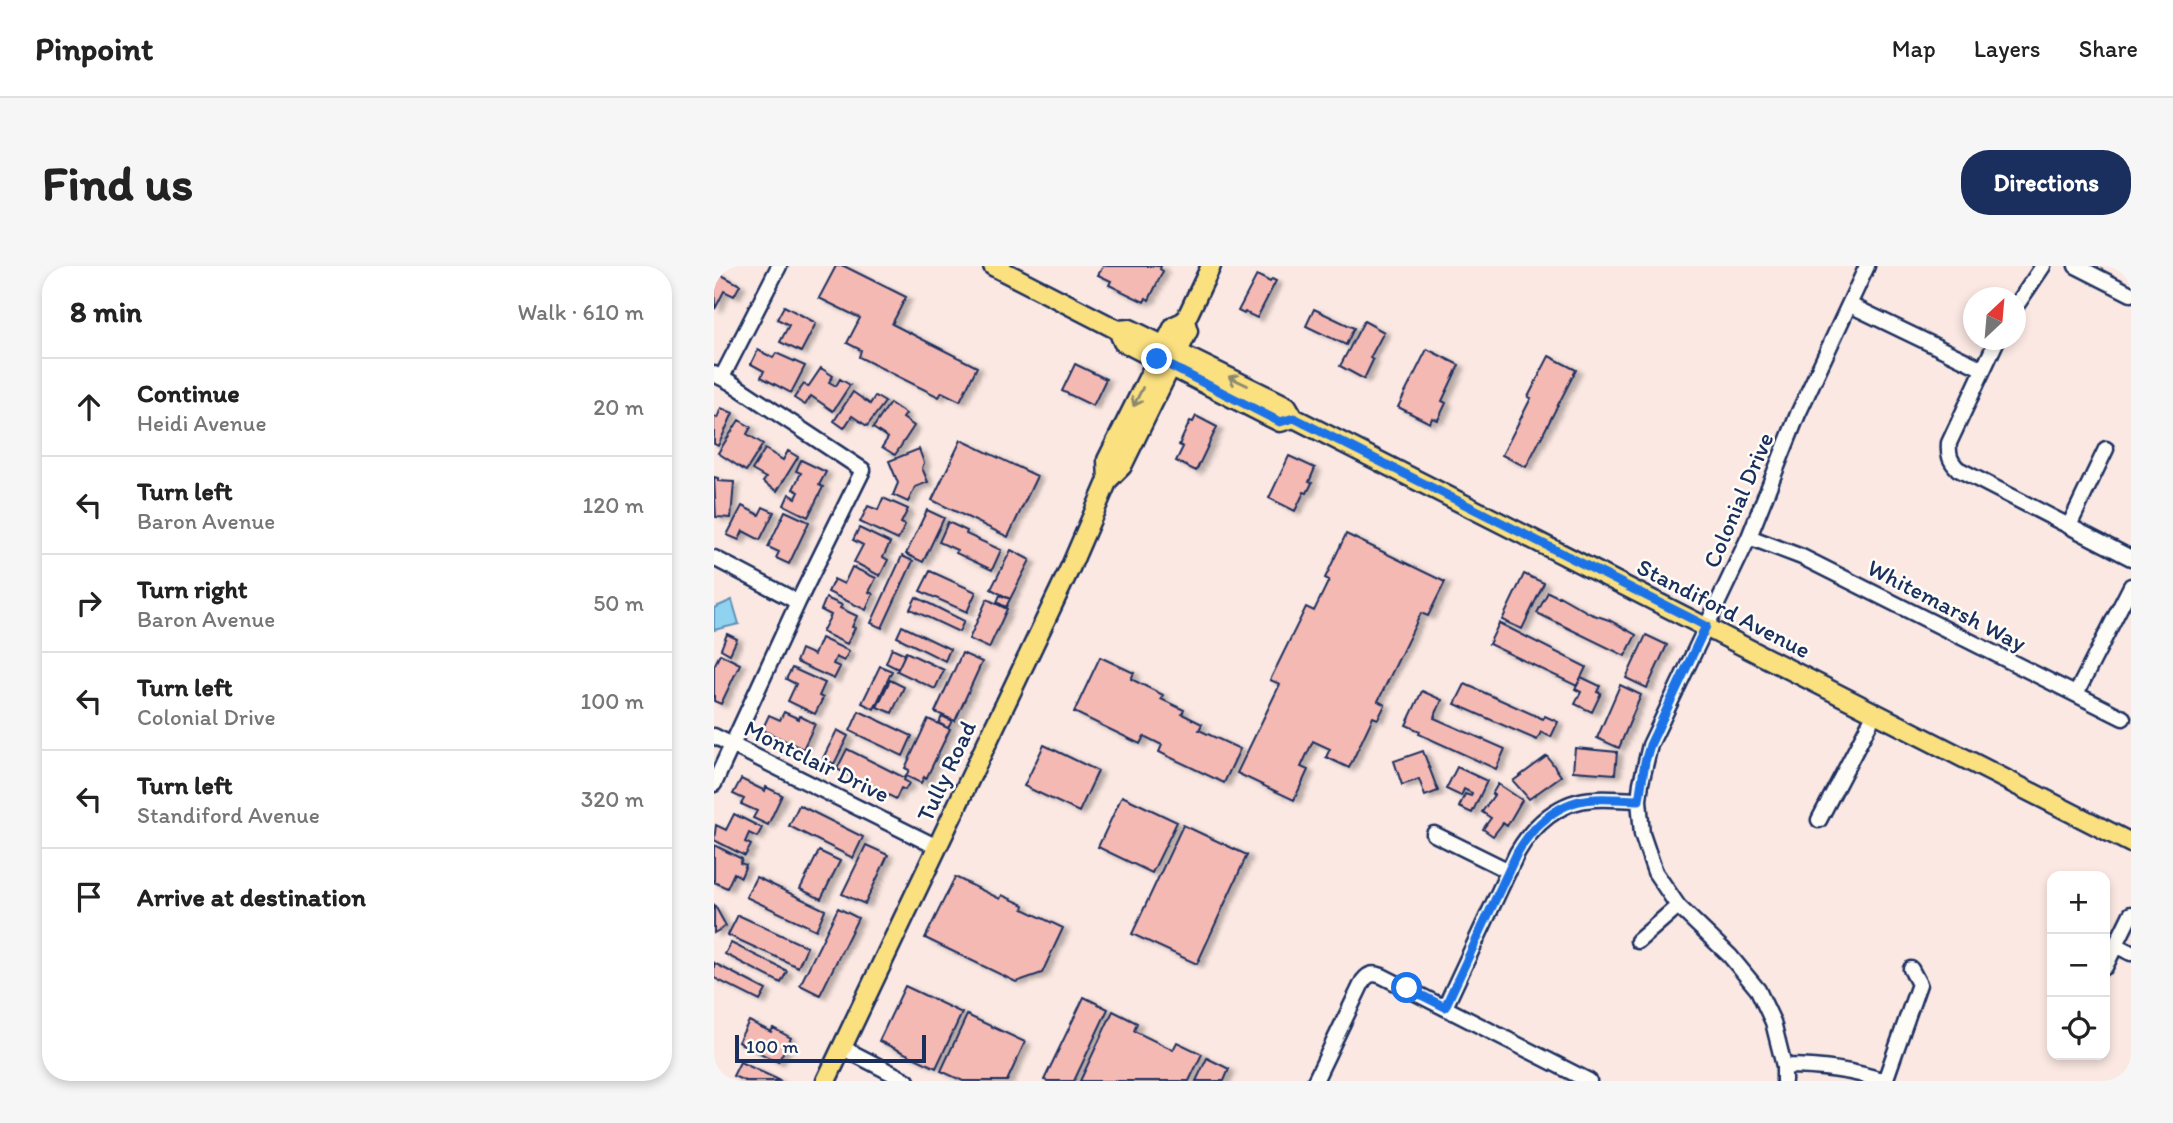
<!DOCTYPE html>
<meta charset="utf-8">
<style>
:root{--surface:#fff;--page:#f6f6f6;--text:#222;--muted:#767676;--line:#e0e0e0;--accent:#1b2f5e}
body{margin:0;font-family:Itim,sans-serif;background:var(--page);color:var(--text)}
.controls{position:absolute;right:21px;bottom:21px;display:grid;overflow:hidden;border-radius:14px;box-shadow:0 4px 10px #0003}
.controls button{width:63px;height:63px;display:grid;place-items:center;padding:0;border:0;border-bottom:2px solid var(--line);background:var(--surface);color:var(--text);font:35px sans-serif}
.compass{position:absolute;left:1249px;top:21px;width:63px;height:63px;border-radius:50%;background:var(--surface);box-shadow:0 4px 10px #0003;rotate:26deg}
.scale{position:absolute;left:21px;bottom:18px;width:191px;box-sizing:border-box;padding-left:7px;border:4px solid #1b2f5e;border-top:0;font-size:19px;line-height:24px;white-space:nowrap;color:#1b2f5e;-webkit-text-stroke:5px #fdfcf7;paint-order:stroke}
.stop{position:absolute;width:21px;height:21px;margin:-16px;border:5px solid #1a73e8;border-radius:50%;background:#fff}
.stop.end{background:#1a73e8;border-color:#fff;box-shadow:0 2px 7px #0008}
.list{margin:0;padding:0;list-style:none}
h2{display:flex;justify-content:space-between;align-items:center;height:91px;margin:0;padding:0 28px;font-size:30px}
h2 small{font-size:23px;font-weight:400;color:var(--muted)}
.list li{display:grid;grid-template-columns:46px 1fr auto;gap:21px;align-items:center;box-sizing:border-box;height:98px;padding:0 28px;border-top:2px solid var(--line)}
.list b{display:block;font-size:26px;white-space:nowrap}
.list p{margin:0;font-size:23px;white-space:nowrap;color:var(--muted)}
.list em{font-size:23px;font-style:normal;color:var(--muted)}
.icon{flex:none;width:38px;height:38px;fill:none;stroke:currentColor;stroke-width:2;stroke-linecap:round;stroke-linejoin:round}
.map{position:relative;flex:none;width:1417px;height:815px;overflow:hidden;border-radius:28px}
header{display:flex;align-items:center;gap:42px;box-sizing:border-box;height:98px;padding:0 35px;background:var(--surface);border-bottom:2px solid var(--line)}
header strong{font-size:33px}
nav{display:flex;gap:38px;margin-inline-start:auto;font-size:24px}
.intro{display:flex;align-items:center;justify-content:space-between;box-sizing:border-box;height:168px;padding:0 42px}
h1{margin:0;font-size:49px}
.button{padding:18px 32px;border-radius:28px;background:var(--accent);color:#fff;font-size:24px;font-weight:700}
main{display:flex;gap:42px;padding:0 42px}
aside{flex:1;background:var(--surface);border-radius:28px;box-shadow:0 4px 10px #0003}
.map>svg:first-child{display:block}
.water{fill:#8fd3f1;stroke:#6191b6;stroke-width:2}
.building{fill:#f5b9b3;stroke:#1b2f5e;stroke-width:2;filter:url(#shadow)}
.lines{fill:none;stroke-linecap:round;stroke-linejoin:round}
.minor-casing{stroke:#1b2f5e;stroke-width:19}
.major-casing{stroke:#1b2f5e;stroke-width:23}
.minor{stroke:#fdfcf7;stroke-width:14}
.major{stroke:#fbe080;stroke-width:18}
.oneway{stroke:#8b886f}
.route{stroke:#1a73e8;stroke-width:9}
.labels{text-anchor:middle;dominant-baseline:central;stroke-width:5;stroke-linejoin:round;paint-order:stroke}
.street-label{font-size:24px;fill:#1b2f5e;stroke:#fdfcf7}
</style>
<header>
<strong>Pinpoint</strong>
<nav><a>Map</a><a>Layers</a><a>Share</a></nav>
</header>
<div class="intro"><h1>Find us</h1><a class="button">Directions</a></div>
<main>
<aside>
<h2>8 min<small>Walk · 610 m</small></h2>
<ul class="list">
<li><svg class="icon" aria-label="ahead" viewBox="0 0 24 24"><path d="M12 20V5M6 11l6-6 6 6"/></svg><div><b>Continue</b><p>Heidi Avenue</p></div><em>20 m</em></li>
<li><svg class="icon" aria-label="left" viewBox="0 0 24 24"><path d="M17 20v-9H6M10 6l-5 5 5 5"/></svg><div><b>Turn left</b><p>Baron Avenue</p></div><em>120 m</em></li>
<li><svg class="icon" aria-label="right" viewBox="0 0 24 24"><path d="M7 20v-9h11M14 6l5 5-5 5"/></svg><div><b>Turn right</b><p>Baron Avenue</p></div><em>50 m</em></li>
<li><svg class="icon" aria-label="left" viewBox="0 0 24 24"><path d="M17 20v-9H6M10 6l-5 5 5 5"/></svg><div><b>Turn left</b><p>Colonial Drive</p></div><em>100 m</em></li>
<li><svg class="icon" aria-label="left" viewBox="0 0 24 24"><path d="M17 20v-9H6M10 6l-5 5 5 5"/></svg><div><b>Turn left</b><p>Standiford Avenue</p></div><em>320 m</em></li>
<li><svg class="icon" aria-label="arrive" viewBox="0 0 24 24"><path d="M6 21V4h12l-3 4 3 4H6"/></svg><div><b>Arrive at destination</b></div></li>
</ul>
</aside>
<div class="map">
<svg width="1417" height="815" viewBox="0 0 1417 815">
<defs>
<filter id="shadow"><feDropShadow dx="5.5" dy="3" stdDeviation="2" flood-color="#0004"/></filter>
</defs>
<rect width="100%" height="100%" fill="#fbe8e3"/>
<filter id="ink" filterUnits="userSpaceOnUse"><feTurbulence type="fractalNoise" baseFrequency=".0143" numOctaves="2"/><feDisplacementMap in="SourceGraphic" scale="14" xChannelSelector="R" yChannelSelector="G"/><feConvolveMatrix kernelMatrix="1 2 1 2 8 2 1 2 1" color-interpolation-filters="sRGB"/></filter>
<g filter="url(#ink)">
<path class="water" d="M18 334 25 358 0 364V342Z"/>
<path class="building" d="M122 0H130L192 31 178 58 263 101 246 135 228 126 225 131 145 91 147 84 133 77 146 52 105 32Z
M389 0H447L446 3 449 5 435 34 432 32 430 36 395 19 397 15 384 9Z
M0 5 26 19 20 30 10 25 1 43Z
M543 9 556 16 558 13 562 15 543 52 531 46 530 48 524 45Z
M70 40 102 57 87 86 66 76 75 59 63 53Z
M600 43 640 62 632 79 592 60Z
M650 55 670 66 656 92 659 94 650 113 626 100Z
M713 83 745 99 728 135 732 137 724 154 718 152 716 157 684 141Z
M44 84 59 92 62 87 91 100 77 127 47 111 50 105 37 98Z
M835 90 862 104 812 201 788 189 817 132 814 131Z
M361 98 392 113 379 140 348 125Z
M107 102 119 110 115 116 122 120 126 113 136 119 119 145 97 130 91 139 80 132 90 118 94 121Z
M139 126 156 138 161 130 171 136 153 160 138 150 130 162 120 155Z
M176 137 192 148 189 152 200 160 181 189 168 181 174 172 159 162Z
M7 142 19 147 4 180 0 178V150L3 152Z
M482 150 503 161 482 205 462 195 469 181 465 179 476 155 479 156Z
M25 154 37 161 33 168 49 178 32 205 4 187Z
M247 174 323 210 294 271 218 234Z
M51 183 69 194 74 185 84 191 63 225 49 216 52 212 38 204Z
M205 183 210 197 208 202 214 216 201 221 194 236 179 229 184 217 175 195Z
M575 190 601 202 595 216 598 217 593 227 590 226 581 245 555 232Z
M87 194 112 206 105 219 109 221 94 251 70 239 75 228 82 232 85 226 79 223 87 207 82 205Z
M0 211 4 212V215L20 216 17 252 2 251Z
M169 232 194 243 187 257 191 259 184 274 146 256 154 240 164 244Z
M28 240 45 249 49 241 60 246 46 274 29 265 25 274 13 269Z
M213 244 230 252 209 296 192 288Z
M71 245 95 256 75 298 62 292 65 286 54 281Z
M234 256 253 265 252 268 287 284 278 304 242 287 243 284 225 276Z
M145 262 176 277 169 291 174 294 166 310 140 296 149 279 139 274Z
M632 268 731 316 714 350 707 347 664 435 671 439 664 453 659 451 635 502 612 491 616 483 599 475 587 501 594 504 580 534 523 507 566 418 556 414 592 341 600 345 615 314 611 312Z
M297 284 316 294 296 333 277 323Z
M188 290 199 295 168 362 157 357Z
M138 301 162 312 155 326 159 328 152 344 114 326 120 313 130 318Z
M216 305 262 326 253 346 206 325Z
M810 308 830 317 808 363 788 354Z
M834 326 844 331 845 330 877 348 895 354 922 369 911 390 823 347Z
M286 329 296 333 292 341 283 336Z
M202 331 250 355 245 366 196 343Z
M112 332 128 339 126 342 143 350 138 361 141 362 133 378 108 366 117 349 107 344Z
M273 333 293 343 275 382 255 373Z
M785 357 872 401 863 420 775 378Z
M188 360 236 383 231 395 183 371Z
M13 368 23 373 16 388 7 383Z
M932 369 953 379 933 422 912 412Z
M107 372 135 385 130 395 122 391 119 398 126 401 120 413 82 396 87 383 100 389Z
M178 382 191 388 184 403 172 397Z
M192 386 230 404 221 423 183 405Z
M248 387 268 396 241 455 221 446Z
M6 388 26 398 7 438 0 435V400Z
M386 391 420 407 417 413 449 429 447 433 470 444 468 448 488 458 485 464 526 483 510 517 445 486 448 479 430 470 426 478 360 446Z
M166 400 178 405 160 443 148 437Z
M78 402 111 417 105 430 109 432 101 448 74 435 82 418 72 413Z
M867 411 886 420 883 426 887 427 878 446 861 438 867 426 861 423Z
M176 414 190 421 178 447 163 441Z
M751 418 829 453 831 450 844 456 837 471 827 466 823 474 741 438Z
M906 419 927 429 905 482 883 472Z
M708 425 728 434 720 452 791 483 782 503 705 468 706 465 692 459Z
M145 445 198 470 189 490 136 465Z
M70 446 85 453 86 450 101 458 89 483 48 464 55 449 66 454Z
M228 450 238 455 234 462 225 457Z
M214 453 236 463 212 513 210 511 207 517 192 510 195 504 191 502Z
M123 464 134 470 120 498 109 492Z
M330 479 384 505 365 546 310 520Z
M861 482 903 486 901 508 859 505Z
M133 483 191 512 190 514 195 517 191 524 187 522 182 533 123 503Z
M709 485 724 525 711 530 705 513 688 519 680 495Z
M833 490 847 510 815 533 799 515Z
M743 501 773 515 758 547 745 541 751 528 757 530 758 527 750 523 747 530 732 523Z
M27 513 51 525 52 521 68 529 54 559 39 552 43 545 27 538 30 533 19 528Z
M784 518 808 534 793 560 789 557 779 570 769 563 777 552 768 546 780 529 778 528Z
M408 530 463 556 438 607 384 581Z
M85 539 149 571 139 592 75 560Z
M20 548 48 562 43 571 35 567 31 576 37 579 31 590 0 574 2 559 12 564Z
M469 559 533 589 483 698 418 668Z
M0 579 28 593 26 597 32 599 27 611 20 607 13 622 0 616Z
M152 579 174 589 151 638 128 628Z
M105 585 126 595 107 633 86 623Z
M42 611 111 644 102 664 32 631Z
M241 611 286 633 288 629 310 639 309 643 349 662 328 707 302 716 211 672Z
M0 638 12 660 0 667Z
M124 642 144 652 106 729 86 719Z
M24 649 93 681 84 701 14 669Z
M17 677 73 705 67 717 11 688Z
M0 697 52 724 46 735 0 712Z
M191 720 248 747 222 802 165 775Z
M370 731 394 743 360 815H333L330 814Z
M399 745 423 757 420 765 459 784 463 776 488 788 475 815H366Z
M253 749 311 776 293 815H249L227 805Z
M35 755 57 766 59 762 77 772 64 796 24 776Z
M493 792 515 803 510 815H482Z
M26 796 67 815H31L19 810Z"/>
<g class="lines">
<g class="minor-casing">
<path id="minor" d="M1362 0 1417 28
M1136 39 1269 103
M1302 40 1329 0
M1283 74 1235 177C1234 189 1236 195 1244 203L1417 292
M0 108 16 116 149 204 84 336 0 518
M8 111 65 0
M1355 260 1392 183
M1035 271 1088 291 1409 452
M0 292 84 336
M1362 428 1417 320
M0 470 223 581
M1105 554 1161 447
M720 568 795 605
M924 675 964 640
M1401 679 1417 687
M1391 701 1417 648
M731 741 803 587C819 559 846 534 881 533 895 532 910 534 925 534
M127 781 193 815
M1070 800C1104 800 1138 804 1170 815
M601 815 649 715C655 707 660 707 668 710L875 815
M1070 815V800L1059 756 1044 724 1016 690 964 640 941 606 928 568 925 534 927 517 936 479 1035 271 1084 148 1153 0
M1171 815 1205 718 1197 703"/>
</g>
<g class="major-casing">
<path id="major" d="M279 0 404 64 416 63 561 134 573 140 580 152 1417 577
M404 64 409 76 554 150 566 156 580 152
M394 214 393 194 460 60 471 55
M112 815 357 300 394 214 408 200 474 65 471 55 497 0"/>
</g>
<use href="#minor" class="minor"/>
<use href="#major" class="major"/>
</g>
<defs><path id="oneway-shaft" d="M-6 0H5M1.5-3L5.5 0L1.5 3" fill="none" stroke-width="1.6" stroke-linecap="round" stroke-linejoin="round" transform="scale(1.75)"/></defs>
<g class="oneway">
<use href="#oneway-shaft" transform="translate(524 115) rotate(-154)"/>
<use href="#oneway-shaft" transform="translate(424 131) rotate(116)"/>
</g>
</g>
<g class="lines" filter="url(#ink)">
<path class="route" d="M443 93 566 156 580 152 992 360 936 479 931 496 925 534C910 534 895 532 881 533 846 534 819 559 803 587L731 741 693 722"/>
</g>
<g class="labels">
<g class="street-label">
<text transform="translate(1024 234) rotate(-67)">Colonial Drive</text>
<text transform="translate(1233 339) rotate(27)">Whitemarsh Way</text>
<text transform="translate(1010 342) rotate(27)">Standiford Avenue</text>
<text transform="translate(103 495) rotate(26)">Montclair Drive</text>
<text transform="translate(232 505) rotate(-65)">Tully Road</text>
</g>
</g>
</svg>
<div class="controls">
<button>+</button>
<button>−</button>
<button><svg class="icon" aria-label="locate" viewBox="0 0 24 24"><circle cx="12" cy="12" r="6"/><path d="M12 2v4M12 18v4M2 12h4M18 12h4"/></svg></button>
</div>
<svg class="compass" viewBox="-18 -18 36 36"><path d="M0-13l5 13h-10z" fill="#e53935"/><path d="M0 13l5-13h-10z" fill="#767676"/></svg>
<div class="scale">100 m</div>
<div class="stop" style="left:693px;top:722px"></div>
<div class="stop end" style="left:443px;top:93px"></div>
</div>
</main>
